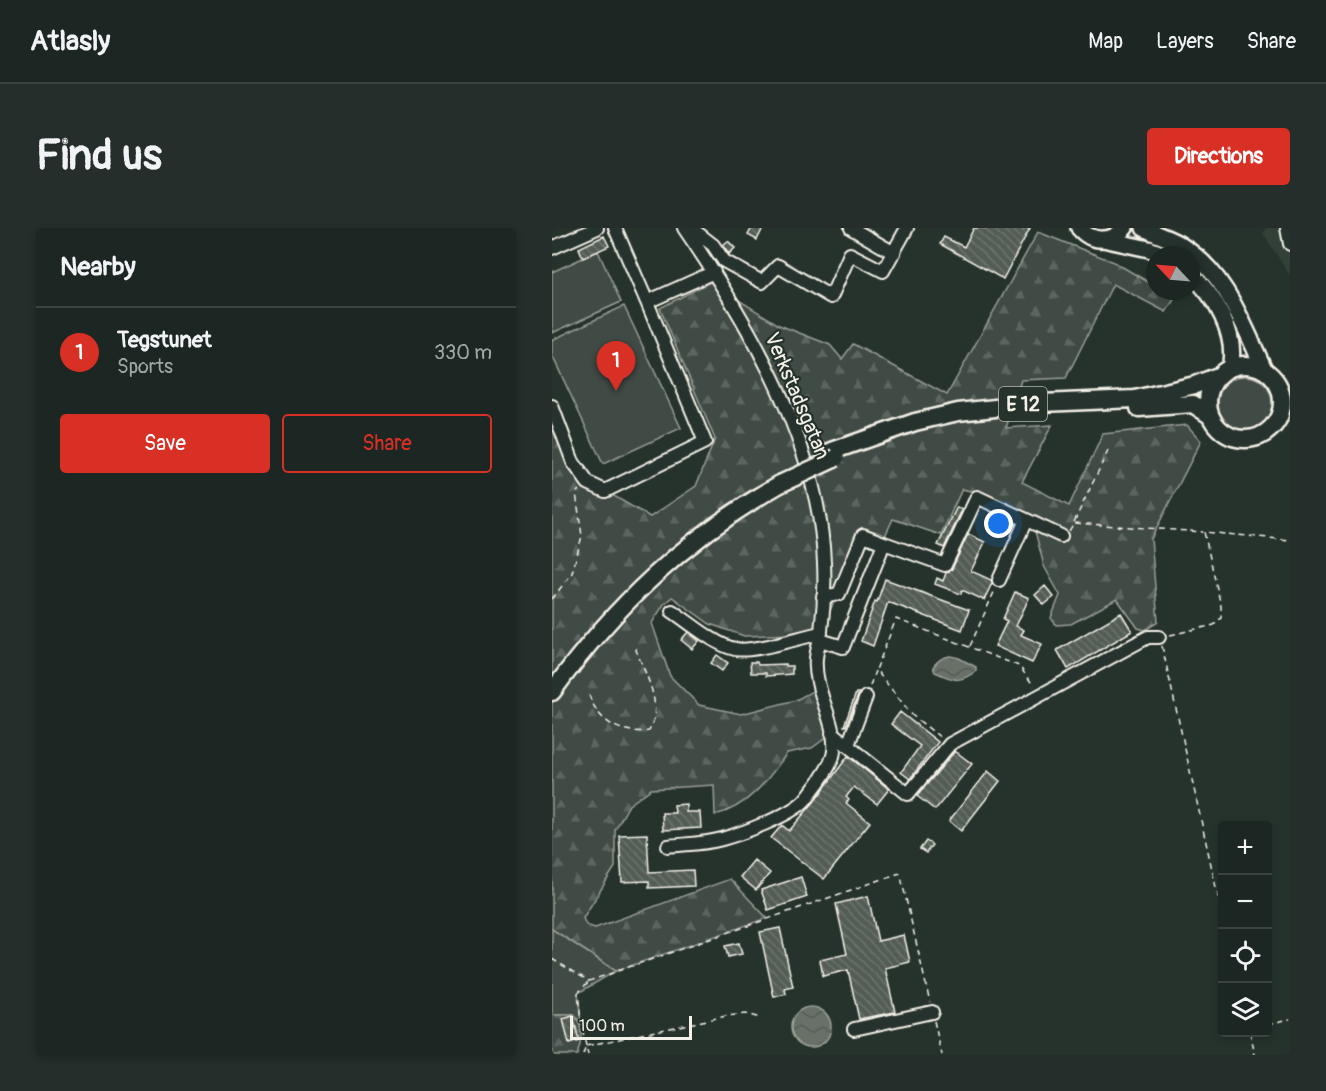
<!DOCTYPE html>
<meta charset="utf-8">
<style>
:root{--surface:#1c2622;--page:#252e2a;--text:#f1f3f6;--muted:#a0a5a5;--line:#3a4340;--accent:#d93025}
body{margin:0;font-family:Pangolin,sans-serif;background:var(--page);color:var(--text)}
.controls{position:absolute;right:18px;bottom:18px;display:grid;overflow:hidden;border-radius:6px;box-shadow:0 3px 9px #0003}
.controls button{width:54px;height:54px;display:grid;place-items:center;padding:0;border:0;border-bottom:2px solid var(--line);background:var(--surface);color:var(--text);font:30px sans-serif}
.compass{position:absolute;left:594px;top:18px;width:54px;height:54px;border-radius:50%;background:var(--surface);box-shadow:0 3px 9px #0003;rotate:296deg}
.scale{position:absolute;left:18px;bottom:15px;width:122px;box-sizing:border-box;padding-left:6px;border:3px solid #f4f1e8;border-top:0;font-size:16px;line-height:21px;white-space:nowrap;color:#f4f1e8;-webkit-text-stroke:4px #26332d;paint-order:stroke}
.you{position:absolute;left:447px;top:296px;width:21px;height:21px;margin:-15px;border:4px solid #fff;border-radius:50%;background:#1a73e8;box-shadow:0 0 0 9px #1a73e833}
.badge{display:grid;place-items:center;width:39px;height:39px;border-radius:50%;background:var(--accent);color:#fff;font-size:20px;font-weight:700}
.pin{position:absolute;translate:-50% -50px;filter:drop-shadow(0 2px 3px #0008)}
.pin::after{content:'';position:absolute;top:32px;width:21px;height:18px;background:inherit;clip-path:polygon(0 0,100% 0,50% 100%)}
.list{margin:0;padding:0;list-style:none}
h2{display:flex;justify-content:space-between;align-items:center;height:78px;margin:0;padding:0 24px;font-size:26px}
h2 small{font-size:20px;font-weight:400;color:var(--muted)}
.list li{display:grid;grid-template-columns:39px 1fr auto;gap:18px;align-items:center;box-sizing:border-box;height:90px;padding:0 24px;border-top:2px solid var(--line)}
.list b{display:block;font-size:22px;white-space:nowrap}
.list p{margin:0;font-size:20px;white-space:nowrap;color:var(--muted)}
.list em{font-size:20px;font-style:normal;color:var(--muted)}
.actions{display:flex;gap:12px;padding:18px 24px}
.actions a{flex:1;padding:14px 0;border:2px solid var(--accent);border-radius:6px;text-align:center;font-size:21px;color:var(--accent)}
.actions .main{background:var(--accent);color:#fff}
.icon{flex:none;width:33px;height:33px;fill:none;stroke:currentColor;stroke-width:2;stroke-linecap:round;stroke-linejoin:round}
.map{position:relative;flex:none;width:738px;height:827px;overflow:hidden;border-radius:6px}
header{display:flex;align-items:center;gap:36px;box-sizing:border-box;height:84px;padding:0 30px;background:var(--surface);border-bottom:2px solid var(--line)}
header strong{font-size:28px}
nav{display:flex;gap:33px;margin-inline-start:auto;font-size:21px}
.intro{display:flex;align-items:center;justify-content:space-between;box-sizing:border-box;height:144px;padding:0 36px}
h1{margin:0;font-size:42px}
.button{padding:15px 27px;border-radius:6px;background:var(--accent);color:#fff;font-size:21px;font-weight:700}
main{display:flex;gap:36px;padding:0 36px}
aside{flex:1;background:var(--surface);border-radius:6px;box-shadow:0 3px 9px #0003}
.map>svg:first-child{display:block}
.built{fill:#333f39}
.grass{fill:#414b45;stroke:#9a9e96;stroke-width:1.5}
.forest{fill:url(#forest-firs);stroke:#9a9e96;stroke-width:1.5}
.water{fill:url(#water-waves);stroke:#9fa39b;stroke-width:1.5}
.building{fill:url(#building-back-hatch);stroke:#f4f1e8;stroke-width:1.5}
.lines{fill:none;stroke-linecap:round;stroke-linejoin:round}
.minor-casing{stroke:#f4f1e8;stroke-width:16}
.major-casing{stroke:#f4f1e8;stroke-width:20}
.highway-casing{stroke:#f4f1e8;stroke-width:21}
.path{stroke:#f4f1e8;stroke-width:1.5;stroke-dasharray:6 4.5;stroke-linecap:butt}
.minor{stroke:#26332d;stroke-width:12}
.major{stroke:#26332d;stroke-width:15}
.highway{stroke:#26332d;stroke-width:16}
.highway-bridge-casing{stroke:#f4f1e8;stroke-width:21;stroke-linecap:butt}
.highway-bridge{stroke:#26332d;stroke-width:16}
.labels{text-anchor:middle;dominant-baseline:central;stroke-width:4.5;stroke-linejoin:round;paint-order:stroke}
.shield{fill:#26332d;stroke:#b6b8b0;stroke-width:1.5}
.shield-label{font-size:20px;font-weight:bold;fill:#f4f1e8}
.street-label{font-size:21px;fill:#f4f1e8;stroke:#26332d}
</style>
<header>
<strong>Atlasly</strong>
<nav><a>Map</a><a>Layers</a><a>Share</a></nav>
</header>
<div class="intro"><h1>Find us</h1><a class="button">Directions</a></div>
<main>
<aside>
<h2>Nearby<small></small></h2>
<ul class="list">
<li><span class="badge">1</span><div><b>Tegstunet</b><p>Sports</p></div><em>330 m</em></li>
</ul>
<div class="actions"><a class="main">Save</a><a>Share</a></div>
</aside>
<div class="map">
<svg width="738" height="827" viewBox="0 0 738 827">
<defs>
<pattern id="forest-firs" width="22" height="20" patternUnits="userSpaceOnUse" patternTransform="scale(1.5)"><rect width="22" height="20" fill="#414b45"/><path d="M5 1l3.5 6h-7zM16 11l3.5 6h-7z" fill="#5d6560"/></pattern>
<pattern id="water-waves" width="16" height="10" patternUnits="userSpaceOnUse" patternTransform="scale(1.5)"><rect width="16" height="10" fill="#676f68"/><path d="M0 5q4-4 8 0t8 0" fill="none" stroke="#565a55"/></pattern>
<pattern id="building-back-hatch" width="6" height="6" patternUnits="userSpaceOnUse" patternTransform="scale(1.5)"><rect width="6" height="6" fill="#525c55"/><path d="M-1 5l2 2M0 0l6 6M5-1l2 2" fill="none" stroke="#6c746d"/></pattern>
</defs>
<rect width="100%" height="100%" fill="#26332d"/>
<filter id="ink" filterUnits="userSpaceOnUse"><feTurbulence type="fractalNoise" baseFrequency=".0167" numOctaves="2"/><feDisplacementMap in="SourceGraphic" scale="12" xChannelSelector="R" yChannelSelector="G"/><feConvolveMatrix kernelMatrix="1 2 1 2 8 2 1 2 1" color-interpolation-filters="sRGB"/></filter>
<g filter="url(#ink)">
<path class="built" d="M715 0H738V48L711 5Z"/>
<path class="grass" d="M46 23 69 74 0 105V44Z
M72 78 129 200 51 236 0 127V112Z
M666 175a27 27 0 1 1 54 0a27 27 0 1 1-54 0Z
M0 701 64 743 26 765 29 795 22 787H0Z"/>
<path class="forest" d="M486 4 562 34 603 58V63H612L623 70 614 84 561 56 514 150 469 152 454 200 500 197 470 254 517 278 551 206 635 197 649 213 599 311 606 394 593 402 586 400 565 371 519 396 504 397 499 390 508 367 492 338 481 295 426 265 410 261 389 307 341 291 332 310 311 302 269 405 192 408 158 396 120 369 112 376 100 395 118 448 147 477 189 486 244 472 266 460 280 505 260 520 235 525C216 552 196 579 163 587L162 557 99 561 77 577 63 602V639L31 690 34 697 43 700 178 651 215 690 64 743 0 701V199L6 197 21 234 53 263 98 289 144 258 163 211 108 80 158 54 227 97 278 117 290 131 301 116 395 167Z
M0 787H22C32 800 30 812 25 827H0Z"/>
<path class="water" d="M398 428 407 430 424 439V443C407 456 401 452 383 444L381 439C386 432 389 430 398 428Z
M239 799a20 20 0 1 1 40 0a20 20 0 1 1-40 0Z"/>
<path class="building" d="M200 0H211L205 12 196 7Z
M422 0H478L451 51 388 16 392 9 412 19Z
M52 8 57 18 31 30 27 20Z
M176 13 183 20 177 26 171 17Z
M405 279 410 282 392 320 386 317Z
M416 306 433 314 419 343 439 352 440 355 432 372 410 362 409 366 383 356 385 350 391 353 394 345 400 341Z
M333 351 417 382 410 402 336 374 321 418 309 413 323 373 325 374Z
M493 358 502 369 492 377 483 367Z
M463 364 477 370 464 398 472 402 469 407 490 416 480 435 443 418 455 393 451 391Z
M569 385 580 403 516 441 505 422Z
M136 404 147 413 140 421 129 412Z
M165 427 176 435 170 443 159 435Z
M198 434H205L206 437 234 436V438H240V446L214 448V445H199Z
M304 465H307L294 498H292Z
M348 484 386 514 358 551 349 544 368 518 339 496Z
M403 523 420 536 383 582 365 568Z
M296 528 337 561 325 576 302 559 294 569 297 572 294 575 318 594 272 651 219 610 230 597 237 603 262 574Z
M436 543 448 553 409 603 397 593Z
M134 576V584H148L149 600 111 602 110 585H123L122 577Z
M95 606 97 644 141 642 142 658 97 660V653L70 654 67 607Z
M374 613 380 617 374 625 368 621Z
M202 632 218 645 204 662 188 649Z
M249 649 255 669 216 682 209 662Z
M316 668 326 713 352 707 358 734 333 740 343 784 307 791 296 742 271 748 268 732 295 726 284 676Z
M228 700 241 759 233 761 234 766 222 769 208 704Z
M187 715 190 726 176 729 173 718Z
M21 788 27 813 17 816 11 791Z"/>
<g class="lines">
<g class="minor-casing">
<path id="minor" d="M63 0 95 74 162 44
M139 0 161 17 172 33 210 54 226 38 279 69 298 26 331 43 355 0
M299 0 342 25
M735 0 738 16
M0 20 45 0
M0 178 21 234 36 255 53 263 153 214 95 74
M332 315 393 337 425 269 509 308
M447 352 474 292
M120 383C137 394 163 417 183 421 202 425 248 409 269 405
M268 412 291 419 332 315 311 307 287 366 271 369
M280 505 356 566 398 516 596 409H607
M296 517 314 469
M116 618C134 616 153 616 170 611 191 605 237 588 252 573 257 568 261 561 266 555 272 546 281 534 282 523 285 495 261 462 264 430 265 421 268 412 269 403 272 381 273 357 272 335 268 217 197 95 132 0
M302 801 380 784"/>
</g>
<g class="major-casing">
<path id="major" d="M527 0C540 15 559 15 573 0
M592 0C604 7 618 10 630 18 675 46 691 97 713 143
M551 11 597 21 612 27
M639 46C663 68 686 106 678 140"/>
</g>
<g class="highway-casing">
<path id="highway" d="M656 174a37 37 0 1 1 74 0a37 37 0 1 1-74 0Z
M587 180 641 176 659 188
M280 223 363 194 406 184 490 175 583 171 643 157 666 148
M0 464C63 377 134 310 228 256"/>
</g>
<path class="path" d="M522 294 556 223
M517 303 522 295 651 304
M0 371 20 345 30 308 24 265 27 262
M618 407 662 397 669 390V378L652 304 738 312
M418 418 443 362
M610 418 670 686
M318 458 323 443
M37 467C47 495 68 506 97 503 113 474 91 444 82 416
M388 509 361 488 324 442 344 391 467 438 482 458
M0 731 37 753 348 645 378 774
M36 754 26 765 29 795 36 827
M382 793 390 827
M716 796 738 791
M698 804 703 827
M31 827 34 818 174 788 194 786 208 790"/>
<use href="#minor" class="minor"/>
<use href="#major" class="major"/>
<use href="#highway" class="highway"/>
<g class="highway-bridge-casing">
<path id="highway-bridge" d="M228 256 284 230"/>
</g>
<use href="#highway-bridge" class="highway-bridge"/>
</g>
</g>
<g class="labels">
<rect class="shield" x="447" y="159" width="48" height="34" rx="4.5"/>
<g class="shield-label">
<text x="471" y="176">E 12</text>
</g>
<g class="street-label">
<text transform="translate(245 168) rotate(67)">Verkstadsgatan</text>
</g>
</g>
</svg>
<div class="controls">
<button>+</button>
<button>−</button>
<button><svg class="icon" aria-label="locate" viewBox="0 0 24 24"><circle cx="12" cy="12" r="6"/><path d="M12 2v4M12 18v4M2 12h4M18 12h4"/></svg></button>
<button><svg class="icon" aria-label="layers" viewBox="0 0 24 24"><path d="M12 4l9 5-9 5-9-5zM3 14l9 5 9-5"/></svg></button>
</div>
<svg class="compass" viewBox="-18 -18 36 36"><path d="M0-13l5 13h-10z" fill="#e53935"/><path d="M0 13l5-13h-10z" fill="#a0a5a5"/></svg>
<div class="scale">100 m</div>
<div class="you"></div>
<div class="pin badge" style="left:64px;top:163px">1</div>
</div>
</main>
